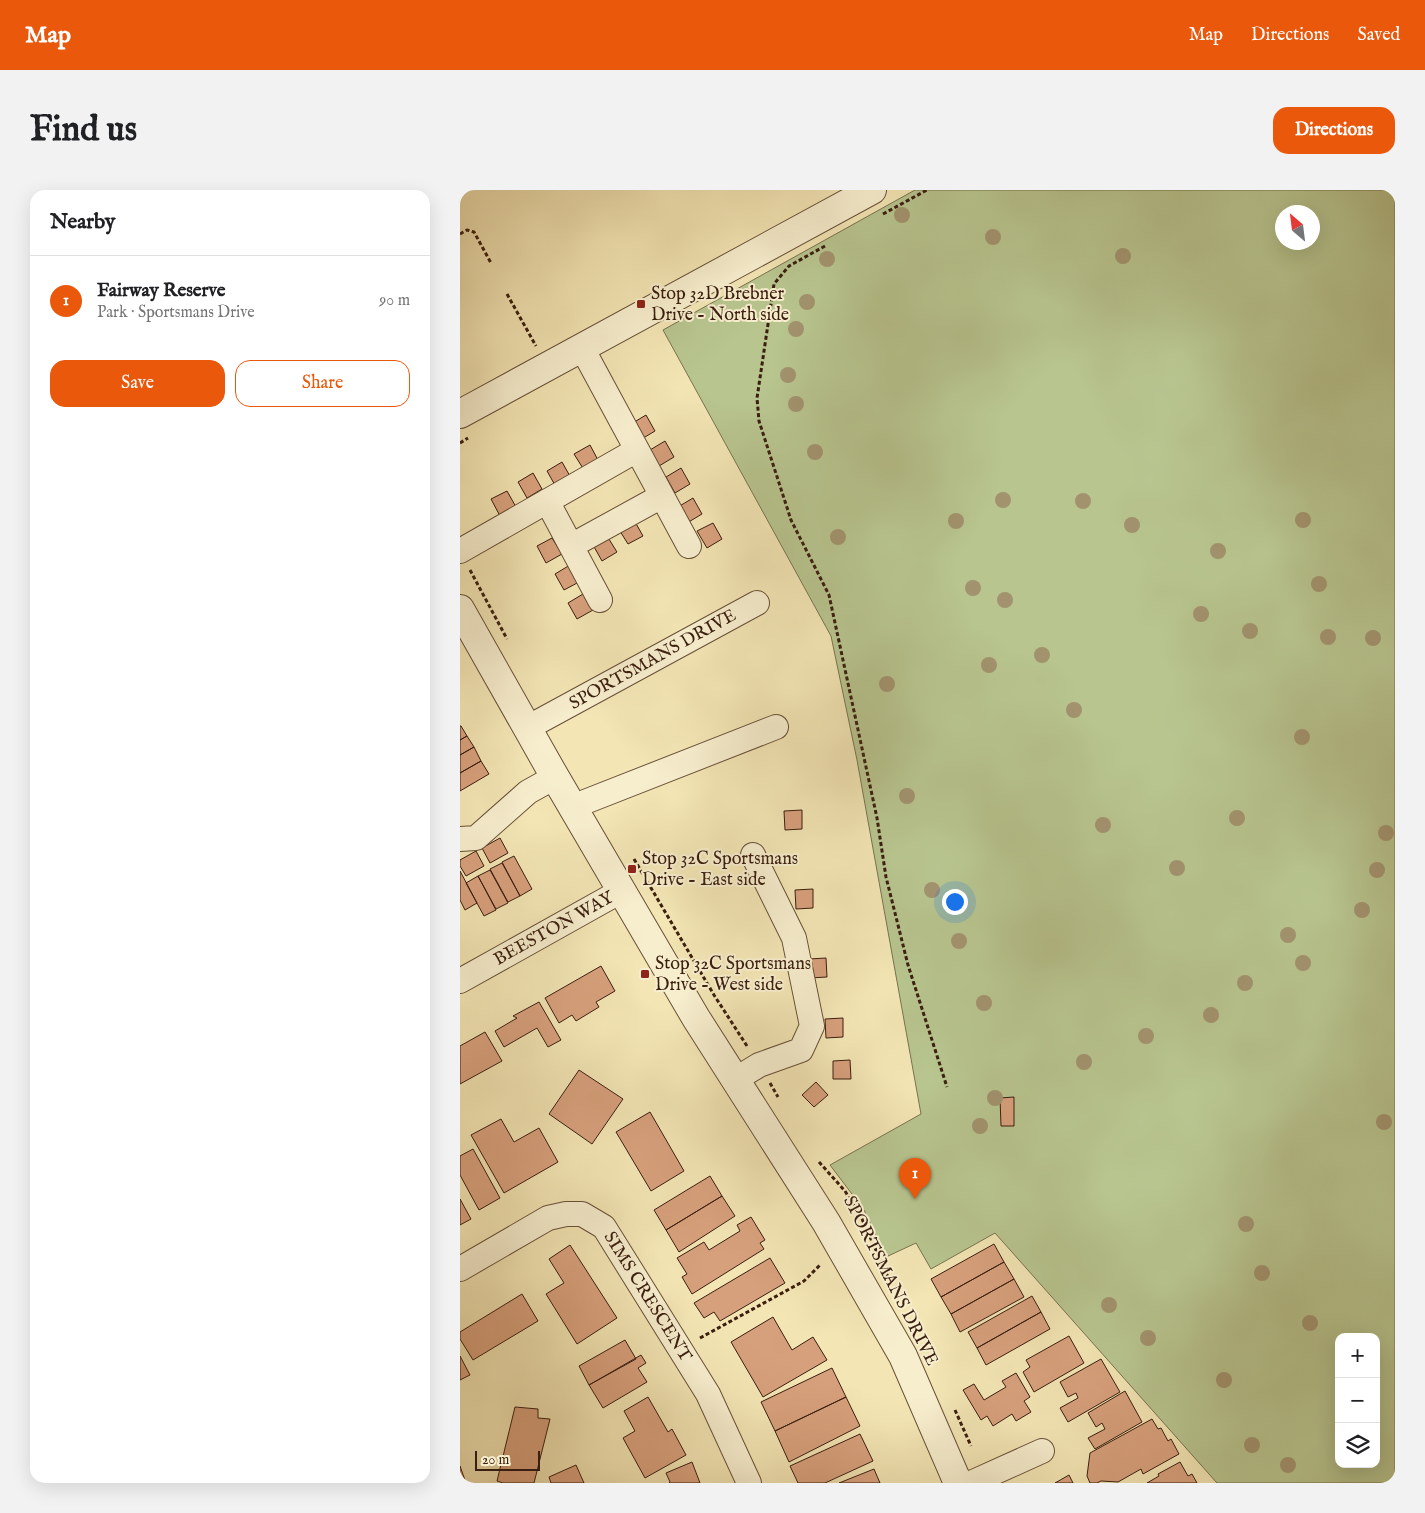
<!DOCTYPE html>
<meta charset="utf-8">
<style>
:root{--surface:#fff;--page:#f2f2f2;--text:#202124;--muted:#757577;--line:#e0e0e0;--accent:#ea580c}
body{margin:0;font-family:"IM FELL English",serif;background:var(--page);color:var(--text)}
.controls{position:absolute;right:15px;bottom:15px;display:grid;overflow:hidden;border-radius:10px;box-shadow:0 5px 20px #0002}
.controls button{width:45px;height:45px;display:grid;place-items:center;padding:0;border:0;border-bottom:1px solid var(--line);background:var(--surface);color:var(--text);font:25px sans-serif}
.compass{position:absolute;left:815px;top:15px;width:45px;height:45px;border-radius:50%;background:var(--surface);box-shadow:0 5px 20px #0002;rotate:332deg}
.scale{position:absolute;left:15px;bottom:12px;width:65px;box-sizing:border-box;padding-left:5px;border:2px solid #3a1e0f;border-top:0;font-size:14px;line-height:18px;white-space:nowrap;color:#3a1e0f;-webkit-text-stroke:4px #f7eece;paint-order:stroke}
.you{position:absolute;left:494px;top:711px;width:18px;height:18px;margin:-12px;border:4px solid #fff;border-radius:50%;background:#1a73e8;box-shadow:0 0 0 8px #1a73e833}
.badge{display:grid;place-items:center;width:32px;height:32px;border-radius:50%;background:var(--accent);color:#fff;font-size:16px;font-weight:700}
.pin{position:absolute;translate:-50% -41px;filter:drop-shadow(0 1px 2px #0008)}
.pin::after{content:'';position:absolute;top:26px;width:18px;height:15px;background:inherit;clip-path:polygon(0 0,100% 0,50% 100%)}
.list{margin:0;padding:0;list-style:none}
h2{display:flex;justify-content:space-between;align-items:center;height:65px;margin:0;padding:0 20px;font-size:21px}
h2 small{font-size:16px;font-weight:400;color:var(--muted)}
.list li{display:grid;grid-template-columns:32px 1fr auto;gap:15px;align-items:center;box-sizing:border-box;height:90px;padding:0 20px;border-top:1px solid var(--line)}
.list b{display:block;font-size:19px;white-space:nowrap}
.list p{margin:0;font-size:16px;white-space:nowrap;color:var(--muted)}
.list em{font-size:16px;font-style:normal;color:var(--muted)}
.actions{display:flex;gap:10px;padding:15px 20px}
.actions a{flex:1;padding:11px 0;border:1px solid var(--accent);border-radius:15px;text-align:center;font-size:18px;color:var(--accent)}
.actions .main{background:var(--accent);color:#fff}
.icon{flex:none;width:28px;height:28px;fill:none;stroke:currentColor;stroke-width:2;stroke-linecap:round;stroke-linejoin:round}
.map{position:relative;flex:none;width:935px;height:1293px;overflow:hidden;border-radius:15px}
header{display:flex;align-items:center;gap:30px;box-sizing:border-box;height:70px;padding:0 25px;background:var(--accent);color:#fff}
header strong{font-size:24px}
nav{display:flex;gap:28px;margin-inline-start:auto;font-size:18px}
.intro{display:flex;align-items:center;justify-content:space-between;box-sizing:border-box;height:120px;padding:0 30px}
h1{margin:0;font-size:35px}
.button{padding:12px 22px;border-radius:15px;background:var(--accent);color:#fff;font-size:18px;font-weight:700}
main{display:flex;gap:30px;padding:0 30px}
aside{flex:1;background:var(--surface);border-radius:15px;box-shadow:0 5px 20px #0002}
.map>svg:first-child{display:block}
.green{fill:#b8c58f;stroke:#79724f;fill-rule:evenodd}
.building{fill:#d7a07c;stroke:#3a1e0f}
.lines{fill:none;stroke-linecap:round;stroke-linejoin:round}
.minor-casing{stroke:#685038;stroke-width:26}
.tertiary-casing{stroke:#685038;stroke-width:30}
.path{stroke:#3a1e0f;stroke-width:3;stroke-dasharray:4 2.5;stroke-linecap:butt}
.minor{stroke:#f7eece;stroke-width:24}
.tertiary{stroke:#f7eece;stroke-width:28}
.tree{fill:#a2936e}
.poi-dot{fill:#8f2418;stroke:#f7eece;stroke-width:2}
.labels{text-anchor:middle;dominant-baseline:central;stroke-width:4;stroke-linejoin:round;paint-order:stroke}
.poi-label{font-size:18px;fill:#3a1e0f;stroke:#f7eece;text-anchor:start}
.street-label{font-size:18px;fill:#3a1e0f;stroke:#f7eece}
</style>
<header>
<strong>Map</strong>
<nav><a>Map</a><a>Directions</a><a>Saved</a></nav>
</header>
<div class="intro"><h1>Find us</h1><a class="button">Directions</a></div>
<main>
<aside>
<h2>Nearby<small></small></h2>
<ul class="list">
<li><span class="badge">1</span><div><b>Fairway Reserve</b><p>Park · Sportsmans Drive</p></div><em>90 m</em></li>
</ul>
<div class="actions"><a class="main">Save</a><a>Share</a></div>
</aside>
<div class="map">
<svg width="935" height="1293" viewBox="0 0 935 1293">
<rect width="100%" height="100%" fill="#f3e5b4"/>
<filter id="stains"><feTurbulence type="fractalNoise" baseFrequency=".004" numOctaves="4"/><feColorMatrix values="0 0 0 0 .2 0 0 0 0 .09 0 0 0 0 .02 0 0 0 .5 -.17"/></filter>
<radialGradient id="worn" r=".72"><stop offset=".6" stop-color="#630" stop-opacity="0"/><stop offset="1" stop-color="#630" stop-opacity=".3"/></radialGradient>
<path class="green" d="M455 0H935V1293H757L535 1043 471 1079 456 1053 426 1067 404 1020 370 975 461 924 397 570 371 446 203 140ZM822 22H852V52H822ZM879 1147H916V1274H879Z"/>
<path class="building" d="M186 225 195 241 180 250 171 234Z
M205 251 214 267 199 276 190 260Z
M130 255 139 272 124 280 114 264Z
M102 272 111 288 96 297 87 281Z
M221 278 230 294 215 303 206 287Z
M73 283 82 299 67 308 58 292Z
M47 301 56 317 40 326 31 309Z
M233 308 242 324 227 333 218 317Z
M174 330 183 346 168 354 158 338Z
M253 333 262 349 247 358 237 341Z
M147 346 157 362 142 371 133 355Z
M92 348 102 364 86 373 77 356Z
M110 375 119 392 104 400 95 384Z
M123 404 133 420 117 429 108 413Z
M0 536H1L7 546 0 550Z
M7 546 14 557 0 565V550Z
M14 557 21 571 0 583V565Z
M21 571 29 584 0 601V583Z
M342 620V639L325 640 324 621Z
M40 648 48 663 30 673 22 658Z
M16 661 24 676 6 686 0 676V670Z
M54 666 72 699 60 706 42 672Z
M42 673 60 706 48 712 30 679Z
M30 680 48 713 36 719 18 686Z
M0 681 17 713 5 720 0 710Z
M18 686 36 720 24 726 6 693Z
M353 699V718L336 719 335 700Z
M366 768 367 787 349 788V769Z
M141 776 155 801 136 812 139 817 116 831 112 825 99 833 85 808Z
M79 812 101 850 88 857 77 838 44 857 35 841 57 828 53 826Z
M383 828V847L366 848 365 829Z
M25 842 42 871 0 894V856Z
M390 870 391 889H373V871Z
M119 880 163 909 132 954 89 924Z
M356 892 368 905 354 917 342 905Z
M554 907V936H541L540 908Z
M190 922 224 981 191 1001 156 942Z
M41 929 54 952 79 938 98 972 44 1003 11 945Z
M13 959 40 1008 19 1020 0 985V966Z
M250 986 262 1006 206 1040 194 1020Z
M262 1006 275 1026 219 1062 206 1040Z
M0 1009 11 1029 0 1035Z
M291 1027 305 1050 300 1053 304 1059 232 1104 222 1087 227 1084 217 1068 244 1052 249 1060 280 1041 277 1035Z
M534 1054 544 1072 481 1107 471 1089Z
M110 1055 157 1128 117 1154 86 1104 104 1093 89 1069Z
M310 1068 325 1093 260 1131 254 1122 244 1128 234 1113Z
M544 1072 554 1089 491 1124 481 1107Z
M554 1089 564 1107 500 1142 491 1124Z
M62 1104 78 1131 13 1170 0 1149V1142Z
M572 1106 581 1122 517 1158 508 1142Z
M581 1122 590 1139 526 1175 517 1158Z
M313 1127 332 1160 353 1147 367 1170 303 1207 271 1152Z
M609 1146 624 1173 574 1202 563 1182 570 1177 566 1170Z
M165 1150 176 1169 129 1195 119 1176Z
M181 1165 186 1173 178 1178 187 1192 143 1218 129 1195Z
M0 1166 10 1185 0 1190Z
M641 1169 660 1202 608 1232 600 1218 618 1208 616 1203 608 1207 600 1192Z
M372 1178 386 1207 315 1241 301 1212Z
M556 1183 570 1207 564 1211 571 1222 556 1231 552 1224 533 1236 527 1226 521 1230 503 1200 514 1194 524 1210 546 1197 542 1191Z
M665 1201 682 1232 635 1259 628 1248 645 1239 642 1233 636 1237 628 1223Z
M188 1207 208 1242 212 1239 226 1265 185 1288 163 1248 175 1241 164 1221Z
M386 1207 400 1236 329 1272 315 1241Z
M55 1217 78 1219V1228L90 1229 74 1293H43L37 1291Z
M692 1229 698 1239 701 1238 708 1251 711 1249 719 1264 683 1284 681 1279 658 1292 641 1291 637 1293H630L627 1286 630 1263Z
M400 1244 413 1271 365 1293H338L330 1276Z
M232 1272 240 1293H209L210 1292 206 1283Z
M720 1272 728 1286 732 1284 737 1293H687L699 1286 698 1284Z
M116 1275 124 1293H91L89 1287Z
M0 1276 6 1293H0Z
M414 1279 420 1293H379Z
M609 1285 613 1293H595Z"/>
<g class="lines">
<g class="minor-casing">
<path id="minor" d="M122 158 229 356
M87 311 140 410
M111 356 202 306
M0 361 177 260
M67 538 297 413
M112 617 316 537
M0 649 16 648 68 602 95 587
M0 791 161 701
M276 889 299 875 341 860 352 836 334 748 293 665
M0 1079 88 1028 106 1024H122L144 1037 248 1204 289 1293
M511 1293 582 1261"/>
</g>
<g class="tertiary-casing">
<path id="tertiary" d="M0 224 412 0
M0 419 95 587 236 828 366 1032 443 1166 498 1293"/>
</g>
<path class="path" d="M423 24 467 0
M0 44 7 40 14 42 31 73
M365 56 329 76 314 94 297 208 299 231 331 330 369 405 417 628 426 687 448 775 487 897
M47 104 76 156
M0 253 8 248
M10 380 47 449
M174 669 254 805 287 856
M310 893 318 907
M359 972 385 1001 402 1029 428 1087
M240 1148 344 1091 360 1075
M495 1220 511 1256"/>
<use href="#minor" class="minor"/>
<use href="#tertiary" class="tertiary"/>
</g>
<g class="tree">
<circle cx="442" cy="25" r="8"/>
<circle cx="533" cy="47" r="8"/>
<circle cx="663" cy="66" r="8"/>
<circle cx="367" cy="69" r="8"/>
<circle cx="347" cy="112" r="8"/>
<circle cx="336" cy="139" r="8"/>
<circle cx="328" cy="185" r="8"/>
<circle cx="336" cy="214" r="8"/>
<circle cx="355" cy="262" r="8"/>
<circle cx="543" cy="310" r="8"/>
<circle cx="623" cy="311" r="8"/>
<circle cx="843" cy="330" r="8"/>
<circle cx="496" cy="331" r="8"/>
<circle cx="672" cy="335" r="8"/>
<circle cx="378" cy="347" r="8"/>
<circle cx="758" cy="361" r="8"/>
<circle cx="859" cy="394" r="8"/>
<circle cx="513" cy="398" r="8"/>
<circle cx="545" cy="410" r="8"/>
<circle cx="741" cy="424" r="8"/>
<circle cx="790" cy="441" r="8"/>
<circle cx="868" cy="447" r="8"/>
<circle cx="913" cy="448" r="8"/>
<circle cx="582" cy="465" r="8"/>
<circle cx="529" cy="475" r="8"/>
<circle cx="427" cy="494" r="8"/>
<circle cx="614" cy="520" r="8"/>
<circle cx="842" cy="547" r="8"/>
<circle cx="447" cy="606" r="8"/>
<circle cx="777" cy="628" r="8"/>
<circle cx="643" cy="635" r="8"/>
<circle cx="926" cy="643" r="8"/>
<circle cx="717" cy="678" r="8"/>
<circle cx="917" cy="680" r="8"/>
<circle cx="472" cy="700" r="8"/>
<circle cx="902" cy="720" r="8"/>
<circle cx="828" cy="745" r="8"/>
<circle cx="499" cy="751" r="8"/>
<circle cx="843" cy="773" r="8"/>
<circle cx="785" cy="793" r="8"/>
<circle cx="524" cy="813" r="8"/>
<circle cx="751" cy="825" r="8"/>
<circle cx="686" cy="846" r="8"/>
<circle cx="624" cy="872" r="8"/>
<circle cx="535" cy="908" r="8"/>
<circle cx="924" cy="932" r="8"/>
<circle cx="520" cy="936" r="8"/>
<circle cx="786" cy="1034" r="8"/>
<circle cx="802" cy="1083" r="8"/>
<circle cx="649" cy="1115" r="8"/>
<circle cx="850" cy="1133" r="8"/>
<circle cx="688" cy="1148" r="8"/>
<circle cx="764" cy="1190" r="8"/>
<circle cx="792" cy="1255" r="8"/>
<circle cx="828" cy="1275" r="8"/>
</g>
<g class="poi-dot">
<rect x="176" y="109" width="10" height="10" rx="2.5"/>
<rect x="167" y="674" width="10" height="10" rx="2.5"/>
<rect x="180" y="779" width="10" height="10" rx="2.5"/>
</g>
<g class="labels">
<g class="poi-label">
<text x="191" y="104">Stop 32D Brebner<tspan x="191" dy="21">Drive - North side</tspan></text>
<text x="182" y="669">Stop 32C Sportsmans<tspan x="182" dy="21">Drive - East side</tspan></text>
<text x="195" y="774">Stop 32C Sportsmans<tspan x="195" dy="21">Drive - West side</tspan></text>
</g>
<g class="street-label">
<text transform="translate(193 470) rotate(-29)">SPORTSMANS DRIVE</text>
<text transform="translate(94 739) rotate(-29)">BEESTON WAY</text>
<text transform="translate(430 1091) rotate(63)">SPORTSMANS DRIVE</text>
<text transform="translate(187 1107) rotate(58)">SIMS CRESCENT</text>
</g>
</g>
<rect width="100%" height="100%" filter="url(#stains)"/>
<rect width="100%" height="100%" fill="url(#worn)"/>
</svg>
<div class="controls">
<button>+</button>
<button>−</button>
<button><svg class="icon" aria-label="layers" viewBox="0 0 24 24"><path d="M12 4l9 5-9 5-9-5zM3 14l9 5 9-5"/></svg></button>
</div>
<svg class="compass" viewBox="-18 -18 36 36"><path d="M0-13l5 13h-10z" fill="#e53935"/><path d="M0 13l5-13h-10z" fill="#757577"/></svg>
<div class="scale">20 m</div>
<div class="you"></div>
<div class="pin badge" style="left:455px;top:1009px">1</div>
</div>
</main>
